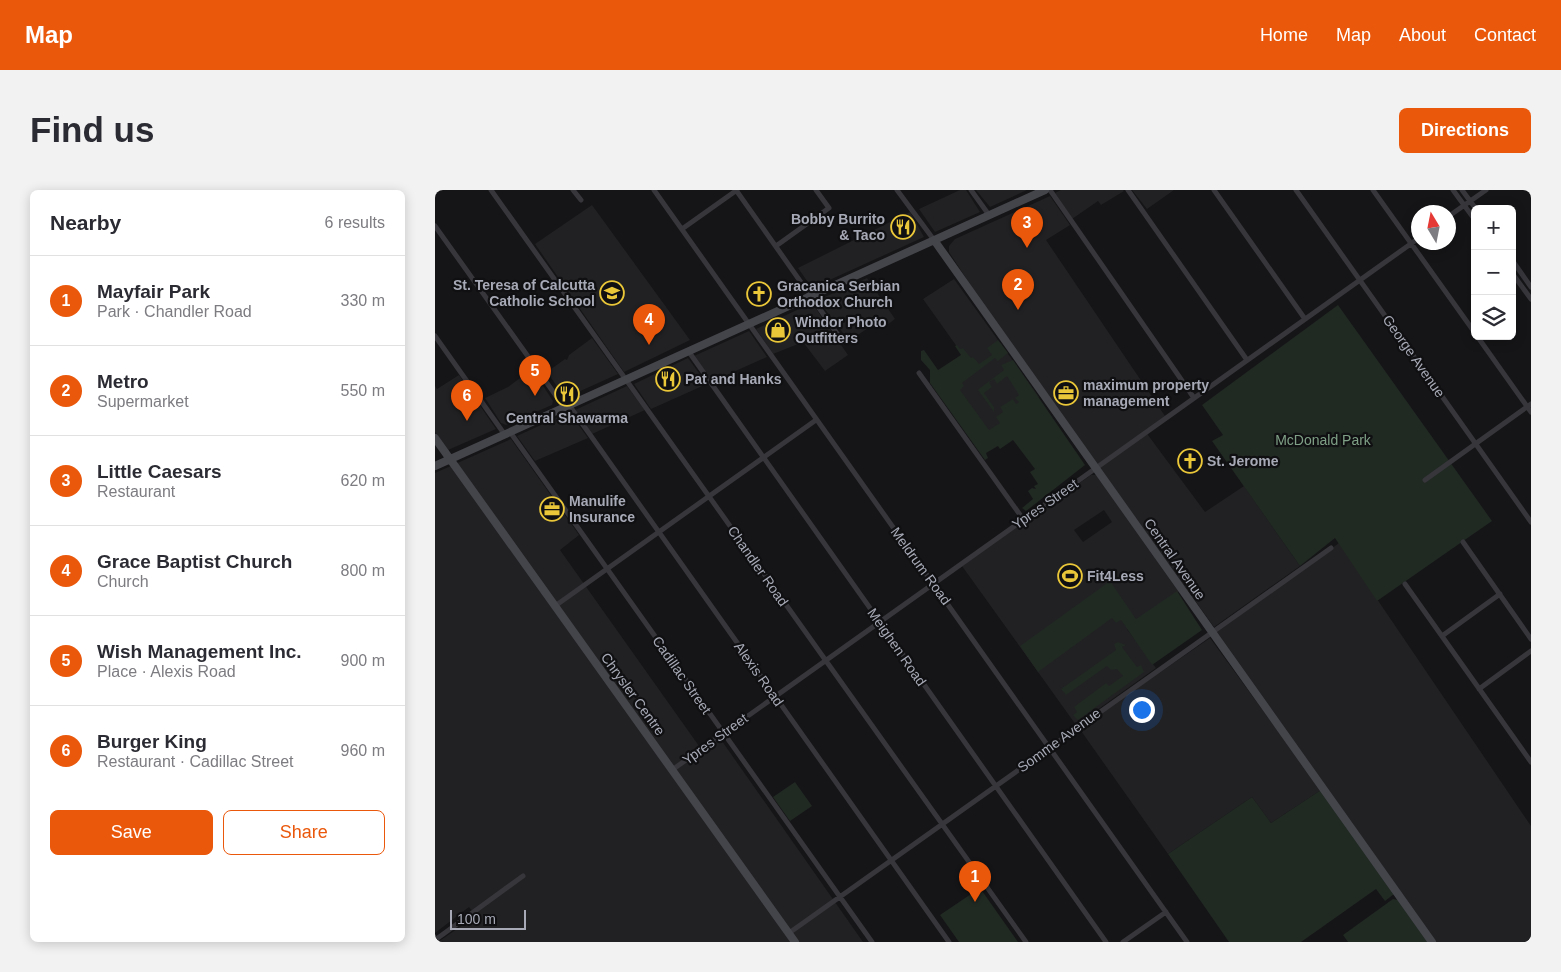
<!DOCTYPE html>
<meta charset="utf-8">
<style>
:root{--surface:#fff;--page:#f2f2f3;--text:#2b2b33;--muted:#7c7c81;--line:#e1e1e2;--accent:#ea580c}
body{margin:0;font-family:Arial,sans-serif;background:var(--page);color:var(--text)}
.controls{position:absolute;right:15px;top:15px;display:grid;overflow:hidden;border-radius:8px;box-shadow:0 2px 12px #0003}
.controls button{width:45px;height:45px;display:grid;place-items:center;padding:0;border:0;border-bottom:1px solid var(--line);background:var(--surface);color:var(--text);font:25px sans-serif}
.compass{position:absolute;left:976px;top:15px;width:45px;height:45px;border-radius:50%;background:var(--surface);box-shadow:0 2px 12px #0003;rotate:350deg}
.scale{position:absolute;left:15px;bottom:12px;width:76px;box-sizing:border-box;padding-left:5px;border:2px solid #a7aab6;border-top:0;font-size:14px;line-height:18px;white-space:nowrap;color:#a7aab6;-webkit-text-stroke:4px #101012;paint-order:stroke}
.you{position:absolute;left:706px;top:519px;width:18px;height:18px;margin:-12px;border:4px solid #fff;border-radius:50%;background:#1a73e8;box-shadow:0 0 0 8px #1a73e833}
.badge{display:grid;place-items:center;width:32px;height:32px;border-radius:50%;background:var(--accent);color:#fff;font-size:16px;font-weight:700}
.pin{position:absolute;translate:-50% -41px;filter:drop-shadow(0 1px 2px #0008)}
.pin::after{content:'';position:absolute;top:26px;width:18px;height:15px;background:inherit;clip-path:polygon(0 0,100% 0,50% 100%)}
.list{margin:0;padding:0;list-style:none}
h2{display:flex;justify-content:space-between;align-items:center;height:65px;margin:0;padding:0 20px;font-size:21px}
h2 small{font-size:16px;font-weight:400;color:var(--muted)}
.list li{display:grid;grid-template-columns:32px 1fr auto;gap:15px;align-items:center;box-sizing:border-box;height:90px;padding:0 20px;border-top:1px solid var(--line)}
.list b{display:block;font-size:19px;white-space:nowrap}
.list p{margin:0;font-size:16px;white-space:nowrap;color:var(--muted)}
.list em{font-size:16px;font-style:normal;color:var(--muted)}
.actions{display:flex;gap:10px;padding:15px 20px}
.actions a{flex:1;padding:11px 0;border:1px solid var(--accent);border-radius:8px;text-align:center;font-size:18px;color:var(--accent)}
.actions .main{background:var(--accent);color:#fff}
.icon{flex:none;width:28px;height:28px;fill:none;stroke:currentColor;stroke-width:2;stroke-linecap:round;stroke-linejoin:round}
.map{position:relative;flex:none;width:1096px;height:752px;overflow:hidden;border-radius:8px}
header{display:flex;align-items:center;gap:30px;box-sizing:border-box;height:70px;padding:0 25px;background:var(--accent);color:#fff}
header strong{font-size:24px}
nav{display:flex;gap:28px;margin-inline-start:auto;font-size:18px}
.intro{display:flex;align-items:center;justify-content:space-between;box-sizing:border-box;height:120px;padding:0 30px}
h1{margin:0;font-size:35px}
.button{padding:12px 22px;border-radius:8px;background:var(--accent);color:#fff;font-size:18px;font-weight:700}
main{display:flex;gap:30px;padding:0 30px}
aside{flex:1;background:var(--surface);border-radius:8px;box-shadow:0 2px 12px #0003}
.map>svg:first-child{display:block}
.built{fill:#212123;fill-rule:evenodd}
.green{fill:#212923}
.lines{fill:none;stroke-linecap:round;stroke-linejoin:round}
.street{stroke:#36363b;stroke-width:5}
.secondary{stroke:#44454b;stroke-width:8}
.labels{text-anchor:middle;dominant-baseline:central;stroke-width:4.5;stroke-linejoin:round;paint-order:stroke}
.poi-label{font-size:14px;font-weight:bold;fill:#a7aab6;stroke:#101012;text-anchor:start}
.street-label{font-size:14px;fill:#a7aab6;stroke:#101012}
.park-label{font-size:14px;fill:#7fa086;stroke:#101012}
</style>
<header>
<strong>Map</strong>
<nav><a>Home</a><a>Map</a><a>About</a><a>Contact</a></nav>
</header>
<div class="intro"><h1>Find us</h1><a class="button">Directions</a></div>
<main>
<aside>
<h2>Nearby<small>6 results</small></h2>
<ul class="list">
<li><span class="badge">1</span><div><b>Mayfair Park</b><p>Park · Chandler Road</p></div><em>330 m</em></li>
<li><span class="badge">2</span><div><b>Metro</b><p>Supermarket</p></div><em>550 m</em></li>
<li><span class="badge">3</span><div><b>Little Caesars</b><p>Restaurant</p></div><em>620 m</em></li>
<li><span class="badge">4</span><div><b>Grace Baptist Church</b><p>Church</p></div><em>800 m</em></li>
<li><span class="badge">5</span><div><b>Wish Management Inc.</b><p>Place · Alexis Road</p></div><em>900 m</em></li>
<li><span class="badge">6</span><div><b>Burger King</b><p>Restaurant · Cadillac Street</p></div><em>960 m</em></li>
</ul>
<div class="actions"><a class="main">Save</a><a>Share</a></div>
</aside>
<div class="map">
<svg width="1096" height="752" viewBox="0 0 1096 752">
<rect width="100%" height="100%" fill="#151517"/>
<path class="built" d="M525 0H531L545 22 500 42 484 19Z
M541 0H592L555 17Z
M626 0H688L689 1 666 15 663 11 637 29 620 3Z
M697 0H739L712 19Z
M615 6 635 35 611 50 730 226 710 241 770 322 809 296 865 376 779 437 555 125 514 62V56L520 49Z
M157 15 255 150 189 182 100 54Z
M475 22 489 47 377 98 363 78Z
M432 88 460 129 448 138 436 136 414 151 383 110Z
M519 89 604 207 552 243 520 198 540 182 488 109Z
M377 113 413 165 390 181 368 152 338 164 321 139Z
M314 141 332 167 276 192 259 166Z
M157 148 183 184 130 208 112 182 130 169 132 170 134 165Z
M253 168 272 194 216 219 199 194Z
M97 179 118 211 117 215 71 235 66 233 50 208 73 197Z
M24 185 61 239 13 260 0 242V196L2 199Z
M192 196 210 220 157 244 140 220Z
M134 222 153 248 100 271 82 246Z
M76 249 144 345 125 360 264 556 282 544 428 752H3L41 726 34 717 0 743V283Z
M656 285H661L744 402 692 439 721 478 641 535 527 376ZM669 320 677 332 648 352 639 340Z
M904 353 1096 636V752H1001L782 442Z
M775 448 886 600 836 633 817 607 733 664 644 538Z"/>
<path class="green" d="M903 115 1057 331 942 411 900 348 865 376 777 251 788 245 767 215Z
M563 150 573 163 563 171 560 168 527 193 529 196 525 200 554 240 565 233 561 227 568 222 565 217 578 209 581 214 584 212 580 208 584 205 572 186 562 194 559 189 554 192 557 197 549 203 559 217V222L543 200 545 198 569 180 566 175 578 170 650 275 591 321 587 318 598 309 593 301 597 298 601 299 599 296 603 294 595 282 600 279 578 250 565 259 563 256 551 263 553 268 550 270 495 193V180L486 170V161L489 160 503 180 526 165 520 156 522 155 525 159 528 158 536 168 538 167 544 174 557 165 552 158Z
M675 391 701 429 742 401 767 440 717 475 686 430 681 433 677 428 603 482 585 456Z
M683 452 691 455 687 457 702 477 706 475 709 482 643 530 638 525 642 522 639 517 671 493 674 496 688 486 682 479 676 480 672 476 631 505 626 499 681 460 679 454Z
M360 592 377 616 355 631 338 607Z
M886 600 959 704 950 711 941 699 866 752H794L733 664 817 607 836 633Z
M545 698 583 752H524L505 725Z
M958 709 963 710 993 752H913L908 745Z"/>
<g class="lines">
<path class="street" d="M56 0 591 752
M138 0 146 10
M219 0 752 752
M301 0 408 152
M462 0 499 50
M536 0 554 25
M615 0 759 208
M693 0 812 170
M779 0 870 129
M861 0 1096 332
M938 0 1040 143
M1018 0 1040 30
M1027 0 1041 19
M1014 26 1051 0
M0 36 129 217
M247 39 302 0
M341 56 394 18 381 0
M1077 70 1096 97
M1077 83 1096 109
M0 146 70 245
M1042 146 1096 222
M254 162 671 752
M484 183 588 329
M134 215 514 752
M75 242 437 752
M990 290 1096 214
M1028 352 1096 449
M970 394 1096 572
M120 416 381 230
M1007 446 1065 404
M1044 499 1096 461
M237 580 984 48
M354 743 896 358
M0 750 88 686
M688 752 731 722"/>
<path class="secondary" d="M499 50 997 752
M0 248 360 752
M0 276 610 0"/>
</g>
<defs>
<g id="restaurant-ring" transform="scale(1.25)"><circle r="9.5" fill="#101012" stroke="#eac739" stroke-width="1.5"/><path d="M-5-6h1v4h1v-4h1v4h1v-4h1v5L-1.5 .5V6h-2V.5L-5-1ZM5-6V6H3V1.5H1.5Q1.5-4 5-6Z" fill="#eac739"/></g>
<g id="school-ring" transform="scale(1.25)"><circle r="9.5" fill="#101012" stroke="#eac739" stroke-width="1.5"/><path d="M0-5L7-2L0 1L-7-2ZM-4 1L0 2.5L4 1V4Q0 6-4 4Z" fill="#eac739"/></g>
<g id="church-ring" transform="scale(1.25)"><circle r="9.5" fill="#101012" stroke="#eac739" stroke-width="1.5"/><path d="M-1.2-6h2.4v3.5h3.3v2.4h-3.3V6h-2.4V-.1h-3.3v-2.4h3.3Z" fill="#eac739"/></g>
<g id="shop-ring" transform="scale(1.25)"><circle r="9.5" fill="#101012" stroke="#eac739" stroke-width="1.5"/><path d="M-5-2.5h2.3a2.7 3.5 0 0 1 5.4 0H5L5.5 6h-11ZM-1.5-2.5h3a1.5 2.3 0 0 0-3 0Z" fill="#eac739"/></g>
<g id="office-ring" transform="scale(1.25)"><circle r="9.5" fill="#101012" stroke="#eac739" stroke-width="1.5"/><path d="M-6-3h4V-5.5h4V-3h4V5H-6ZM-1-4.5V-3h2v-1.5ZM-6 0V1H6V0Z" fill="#eac739"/></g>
<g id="stadium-ring" transform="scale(1.25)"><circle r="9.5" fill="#101012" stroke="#eac739" stroke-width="1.5"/><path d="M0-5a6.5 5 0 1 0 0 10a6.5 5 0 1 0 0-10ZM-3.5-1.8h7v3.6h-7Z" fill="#eac739"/></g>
</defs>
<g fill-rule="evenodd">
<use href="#restaurant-ring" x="468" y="37"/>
<use href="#school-ring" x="177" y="103"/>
<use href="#church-ring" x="324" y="104"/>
<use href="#shop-ring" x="343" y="140"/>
<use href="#restaurant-ring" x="233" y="189"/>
<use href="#office-ring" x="631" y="203"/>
<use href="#restaurant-ring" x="132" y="204"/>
<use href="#church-ring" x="755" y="271"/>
<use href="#office-ring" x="117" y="319"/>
<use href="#stadium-ring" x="635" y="386"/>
</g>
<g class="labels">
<g class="poi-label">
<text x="450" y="29" text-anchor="end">Bobby Burrito<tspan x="450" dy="16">&amp; Taco</tspan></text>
<text x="160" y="95" text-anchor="end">St. Teresa of Calcutta<tspan x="160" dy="16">Catholic School</tspan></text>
<text x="342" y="96">Gracanica Serbian<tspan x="342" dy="16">Orthodox Church</tspan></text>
<text x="360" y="132">Windor Photo<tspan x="360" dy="16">Outfitters</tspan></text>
<text x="250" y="189">Pat and Hanks</text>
<text x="648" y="195">maximum property<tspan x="648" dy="16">management</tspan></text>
<text x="132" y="228" text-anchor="middle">Central Shawarma</text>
<text x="772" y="271">St. Jerome</text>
<text x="134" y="311">Manulife<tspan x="134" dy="16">Insurance</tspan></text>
<text x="652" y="386">Fit4Less</text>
</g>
<g class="street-label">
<text transform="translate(979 166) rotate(55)">George Avenue</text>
<text transform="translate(610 314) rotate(-35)">Ypres Street</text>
<text transform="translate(740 369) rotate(55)">Central Avenue</text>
<text transform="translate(323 376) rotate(55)">Chandler Road</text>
<text transform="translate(486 376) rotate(54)">Meldrum Road</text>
<text transform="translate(462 457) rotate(55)">Meighen Road</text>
<text transform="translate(324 484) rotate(55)">Alexis Road</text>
<text transform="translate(247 485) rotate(55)">Cadillac Street</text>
<text transform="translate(198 504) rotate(54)">Chrysler Centre</text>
<text transform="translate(280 549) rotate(-36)">Ypres Street</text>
<text transform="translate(624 550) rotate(-36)">Somme Avenue</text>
</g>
<g class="park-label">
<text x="888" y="250">McDonald Park</text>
</g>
</g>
</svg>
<div class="controls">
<button>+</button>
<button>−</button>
<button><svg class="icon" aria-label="layers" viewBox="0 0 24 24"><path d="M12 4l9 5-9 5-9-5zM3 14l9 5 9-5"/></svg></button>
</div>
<svg class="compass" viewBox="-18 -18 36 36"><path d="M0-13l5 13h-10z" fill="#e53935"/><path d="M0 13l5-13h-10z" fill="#7c7c81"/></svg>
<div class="scale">100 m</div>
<div class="you"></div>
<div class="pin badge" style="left:540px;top:712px">1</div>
<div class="pin badge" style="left:583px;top:120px">2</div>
<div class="pin badge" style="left:592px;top:58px">3</div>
<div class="pin badge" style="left:214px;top:155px">4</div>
<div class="pin badge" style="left:100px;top:206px">5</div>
<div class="pin badge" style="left:32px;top:231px">6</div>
</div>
</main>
